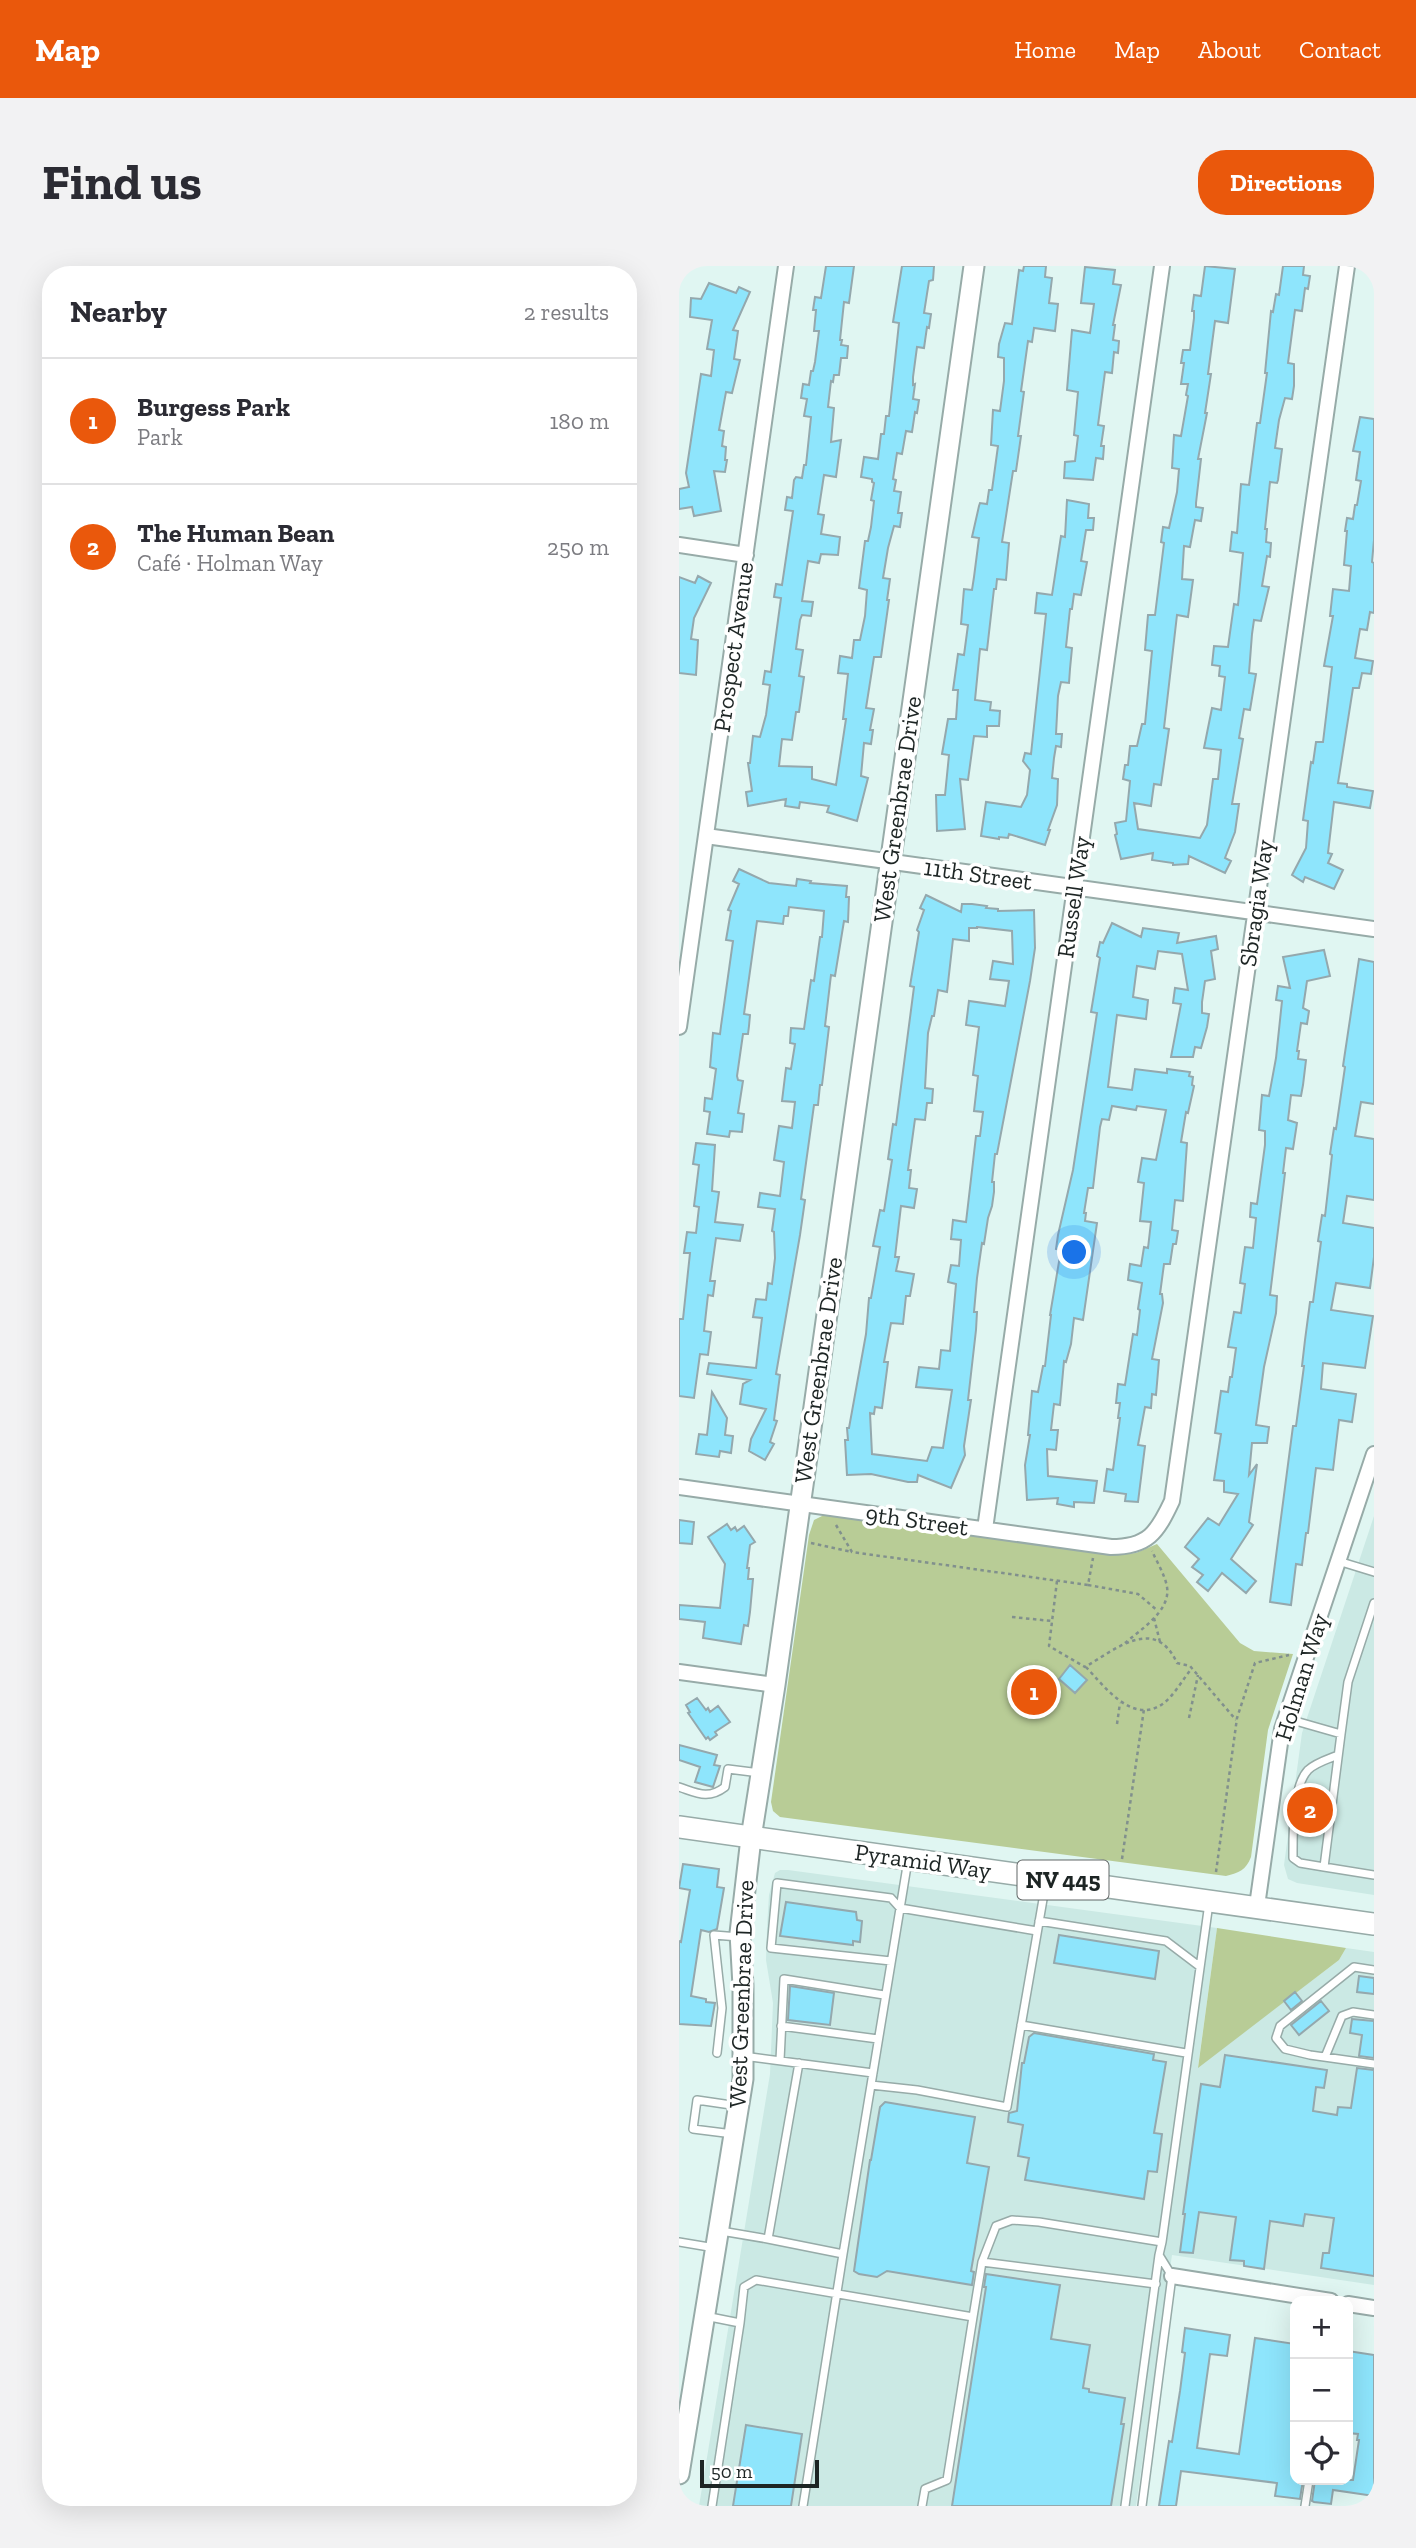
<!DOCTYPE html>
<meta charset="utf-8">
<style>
:root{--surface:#fff;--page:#f2f2f3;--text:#2b2b33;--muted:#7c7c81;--line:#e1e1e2;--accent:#ea580c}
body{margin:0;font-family:"Zilla Slab",serif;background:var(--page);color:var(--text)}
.controls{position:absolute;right:21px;bottom:21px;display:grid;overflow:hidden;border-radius:14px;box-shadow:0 7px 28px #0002}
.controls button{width:63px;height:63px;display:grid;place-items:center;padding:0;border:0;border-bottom:2px solid var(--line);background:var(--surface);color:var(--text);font:35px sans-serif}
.scale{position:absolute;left:21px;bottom:18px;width:119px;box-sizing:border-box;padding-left:7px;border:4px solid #1d2524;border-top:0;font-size:19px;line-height:24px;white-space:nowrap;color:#1d2524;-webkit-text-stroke:5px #fff;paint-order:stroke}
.you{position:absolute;left:396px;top:987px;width:24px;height:24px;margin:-18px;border:5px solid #fff;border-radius:50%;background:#1a73e8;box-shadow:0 0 0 10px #1a73e833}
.badge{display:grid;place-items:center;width:46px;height:46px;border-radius:50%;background:var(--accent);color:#fff;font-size:23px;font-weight:700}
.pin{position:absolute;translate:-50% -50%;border:4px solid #fff;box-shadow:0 2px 7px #0006}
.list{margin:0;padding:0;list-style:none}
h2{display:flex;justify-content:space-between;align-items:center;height:91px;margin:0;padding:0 28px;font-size:30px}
h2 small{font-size:23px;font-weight:400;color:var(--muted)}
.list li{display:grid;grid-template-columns:46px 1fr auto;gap:21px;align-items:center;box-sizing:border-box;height:126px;padding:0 28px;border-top:2px solid var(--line)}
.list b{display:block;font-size:26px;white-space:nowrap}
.list p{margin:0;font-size:23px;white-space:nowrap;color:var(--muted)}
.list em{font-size:23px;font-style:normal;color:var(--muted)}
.icon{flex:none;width:38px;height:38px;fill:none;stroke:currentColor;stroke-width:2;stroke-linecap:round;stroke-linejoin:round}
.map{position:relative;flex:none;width:695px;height:2240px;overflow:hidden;border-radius:28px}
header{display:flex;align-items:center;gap:42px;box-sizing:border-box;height:98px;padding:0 35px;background:var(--accent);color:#fff}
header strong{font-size:33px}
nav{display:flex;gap:38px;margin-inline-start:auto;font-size:24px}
.intro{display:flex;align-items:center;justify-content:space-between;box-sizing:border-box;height:168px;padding:0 42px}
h1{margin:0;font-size:49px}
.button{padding:18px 32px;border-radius:28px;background:var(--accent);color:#fff;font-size:24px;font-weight:700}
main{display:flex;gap:42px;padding:0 42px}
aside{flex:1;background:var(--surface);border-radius:28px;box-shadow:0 7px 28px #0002}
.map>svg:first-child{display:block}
.built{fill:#cbe9e4}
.green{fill:#b8cc96}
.building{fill:#8ee5fc;stroke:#94a8ad;stroke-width:2;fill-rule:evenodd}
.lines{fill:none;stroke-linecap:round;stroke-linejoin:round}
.lane-casing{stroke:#97aba8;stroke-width:10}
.street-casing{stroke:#97aba8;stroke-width:18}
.secondary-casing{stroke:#97aba8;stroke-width:23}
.primary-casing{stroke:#97aba8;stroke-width:24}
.path{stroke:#81908d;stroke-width:2.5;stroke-dasharray:3.5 3.5;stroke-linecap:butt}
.lane{stroke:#fff;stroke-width:7}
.street{stroke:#fff;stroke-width:14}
.secondary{stroke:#fff;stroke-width:19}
.primary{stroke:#fff;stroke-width:21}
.labels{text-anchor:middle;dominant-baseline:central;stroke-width:7;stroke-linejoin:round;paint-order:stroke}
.shield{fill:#fff;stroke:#616666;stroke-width:2}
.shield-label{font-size:23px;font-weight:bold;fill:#1d2524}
.street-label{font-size:24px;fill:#1d2524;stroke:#fff}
</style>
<header>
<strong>Map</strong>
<nav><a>Home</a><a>Map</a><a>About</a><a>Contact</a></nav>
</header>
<div class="intro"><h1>Find us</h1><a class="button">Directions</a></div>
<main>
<aside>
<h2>Nearby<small>2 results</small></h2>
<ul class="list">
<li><span class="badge">1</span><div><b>Burgess Park</b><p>Park</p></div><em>180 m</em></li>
<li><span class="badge">2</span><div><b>The Human Bean</b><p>Café · Holman Way</p></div><em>250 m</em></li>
</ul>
</aside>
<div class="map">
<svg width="695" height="2240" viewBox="0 0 695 2240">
<rect width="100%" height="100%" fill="#e0f6f2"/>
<path class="built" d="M695 1250V1629L618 1617 609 1613 605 1599 623 1467Z
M101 1604H109L538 1662 519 1801 660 1694 667 1682 695 1686V2019L493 1989 457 2240H20L91 1808 94 1737 87 1694 88 1662 90 1629 96 1607Z"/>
<path class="green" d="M145 1249 430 1289 457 1287 478 1278 561 1377 575 1385 614 1388 589 1464 572 1591C567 1604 560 1607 547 1610L101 1551 94 1545 92 1536 130 1269 135 1254Z
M538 1662 667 1682 660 1694 519 1802Z"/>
<path class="building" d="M147 0H175L170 37 165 36 161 74H163L162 79 169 80 168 92H162L160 109H155L154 116 152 115 149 141 155 142 152 176 162 174 157 211 145 209 139 248 145 249 142 268 161 271 159 289 142 288 140 297 129 295 123 335 134 336 132 350 123 349 121 354 117 383 124 384 120 410 125 411 120 446H117L113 474 103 473 100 500 133 501V513L157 519 167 453H164L169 408 159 407 161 390 173 392 175 374H181L186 350 188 324 180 322 182 306 186 275H189L192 261 195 235 192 234 195 217 193 216V213L182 211 185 191 199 193 202 168H205L207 150H210L220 57 214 56 223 0H255L254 14 250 15 245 47 252 48 250 62 248 61 245 82 238 81 234 111V119L236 118 234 133 240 134 238 147 236 146 233 166 227 165 223 188 218 187 214 213 217 214 215 225 222 226 219 247H223L221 261 215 260 209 282 204 312 211 313 208 334H210L202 391H195L187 442 195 443 191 464H194L192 478 185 477 182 510 189 512 178 555 148 546 150 540 121 536 120 542 106 540 107 533 69 540 67 526 73 525 69 497H71L74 470 81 471 87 449 91 419 84 418 86 405 92 406 102 332 95 331 97 318 103 319 114 245 106 244 108 231 113 232 115 214 117 211 123 212 125 199H127L132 151 125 150 128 133 122 132 124 118 130 119 132 105H134L136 96 140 65H135L137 44H134L136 31 142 32Z
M345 0H367L366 11 373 12 370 37 379 38 376 65 355 62 353 76 349 75 342 125 345 126 339 170H342L337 205H334L323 276 330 277 327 314 318 313 317 323H315L308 384 301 383 296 434 312 436 311 444 321 445 320 460H308V471L295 470 289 514 281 513 286 563 258 565 257 529H266L270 489 263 488 269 453H277L279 424H274L279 388 285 389 289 359 282 358 285 323 293 324 295 311 300 272 293 271 300 240 301 237 308 238 310 224H313L319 180 312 179 314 144 321 145 325 115V92L319 91 320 78 326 57 333 58 340 4 344 5Z
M526 0 556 3 549 57 536 55 529 108H532L526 147H528L519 193H522L517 237V241L524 242 522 255 516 254 511 281 505 280 503 313 514 314 509 351 498 349 485 462 490 463 482 519 475 518 472 540 455 537 459 563 521 572 528 559 534 513H539L542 484 525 482 533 442 542 444 546 411 540 410 541 400 533 399 535 380 549 381 555 338 559 339 564 287 551 285 553 266 558 267 562 218 570 219 578 157H581L588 107H586L592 45 594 46 597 28 600 29 604 0H625L624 9 631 10 629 23 626 22 623 45 616 44 609 97 615 98V120L613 133 606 132 600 154 596 182 603 183 599 214 598 217 591 216 586 263H588L587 276 592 277 591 291 588 290 583 320 590 321 582 355 575 354 573 368 570 407 577 408 571 444 565 443 560 472 564 473 553 538H560L556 566 546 592 552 595 546 607 510 590 509 598 494 599V597L473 594 474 587 442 593 436 569 438 568 436 557 447 555 451 515 444 513 446 499H449L451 480H458L463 458H466L473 385 466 384 469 349H476L485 277 482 276 484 261 490 262 498 226 500 203 493 202 495 169 502 170 509 130 507 129 509 118H502L505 97H502L504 84H511L515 52V45H513L515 29 522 30Z
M406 1 436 4 434 18 442 19 434 59H436L434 74 440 75 439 87 435 86 433 107 426 106 419 159 425 160 422 180H425L424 193 417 192 414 214 385 212 386 196 396 195 399 170 395 169 399 126 388 124 393 64 411 67 415 38 402 37Z
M30 17 57 27 60 21 71 26 54 64 59 65 55 93 61 94 53 127 47 126 40 164 45 165 43 180 47 181 46 194H48L46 206 35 205 42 245 15 250 13 241 0 243V223L10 221 7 207 22 108 32 110 35 84 28 83 33 54 11 51 12 32 22 33Z
M681 151 695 153V274L693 296 695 297V347L691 346 688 364 681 363 676 392 694 395 692 408 683 407 680 422H674L659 517 668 518V521L694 525 691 542 655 536 649 587 653 588 649 597 664 604 655 623 626 611 624 616 613 609 627 582 629 555 624 554 632 496 634 497 637 476H644L653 401 645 400 654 350H651L654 323 670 325 672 300 665 299 668 265H666L668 252 674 253 676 239H678L682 215 677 214 681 186 674 185Z
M388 234 410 238 409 252H415L414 264H407L402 295 408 296 402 329 395 328 393 343H391L387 381 393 382 391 403 390 417 382 416 379 430 377 468H383L382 481 377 480 375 492 373 512 379 513 378 539 369 564H371L366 579 330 568 329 572 320 571V573L302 570 307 536 342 541 348 529 351 504 344 495 346 487 352 488 367 348 356 347 358 327 373 329 382 270 386 271Z
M19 310 32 317 15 352 12 373 19 374 17 409 0 407V311L16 317Z
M60 603 90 617 117 620 118 613 132 615 131 617 168 620 167 631H170L169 656 165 655 156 710 152 709 146 760 150 761 143 819H141L139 839H135L122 933 126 934 121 969 97 1108 101 1109 95 1154 98 1155 91 1176 95 1178 86 1194 70 1185 72 1173 87 1143 61 1138 64 1118 71 1114 28 1108 30 1097 77 1102 83 1052 74 1051 77 1033 87 1034 89 1017 93 1018 96 992 95 966 93 965 96 943 79 941 81 927 101 930 105 896 95 894 100 860 113 862 116 836 103 835 107 802 112 803 116 778 111 777 112 762 125 763 132 714 135 715 141 671H143L145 645 110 641 109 650H105L104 658 78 655 65 748 71 749 70 760 69 768H64L58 810 59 814 64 815 59 847 65 848 63 866 51 865 50 871 28 868 31 846 25 845 26 832 33 833 37 803 31 801 34 767 41 768 42 760 54 675 47 674 52 645 49 644 60 618 54 615Z
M247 629 282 646 283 638H293L308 640 307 642 319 643V645L355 644 356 682 351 715 318 888H316L313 916H315V926L313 940 309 952 305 978 303 977 298 1012 295 1046H298L297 1064 289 1134H292L285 1180 286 1189 272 1222 239 1209 238 1216H229L192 1208 168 1209 166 1174H169L168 1162H170L187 1068 190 1032H192L201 981 194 980 201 944 205 945 213 894 209 893 214 858 217 859 235 721 231 720 240 666 238 664 245 644 241 642ZM298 661 333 665 334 698 314 695 311 713 330 715 326 740 290 735 287 759 300 761 294 809 299 810 295 845 304 846 301 870H297L287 956 274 954 272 973 282 974 280 1000 272 999 269 1016 277 1018 271 1085 262 1084 260 1103 240 1101 237 1121 273 1124 264 1182 253 1181 248 1195 193 1188 191 1147 195 1148 196 1141 203 1142 209 1096H205L212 1057 224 1058 227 1030H231L235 1008 217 1005 220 991H216L222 940 235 942 238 923 230 922 232 904H229L236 853 246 854 248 837H253L254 823 246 822 249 767 253 750H255L259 724 268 726 274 673 290 675V662H298Z
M433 657 462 671 464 662 500 667 498 677 537 670 539 683 532 685 536 713 526 715 523 736V747L530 748 528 761 522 782 516 781 514 791H492L502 738 494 737 496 722 509 724 503 688 479 685 476 703 458 700 454 731 469 734 467 753 438 749 429 821 453 824 456 803 488 807V803L511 806 510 810 514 811 513 819 515 820 509 847 507 846 502 876 508 877 504 935 496 934 493 964 499 965 497 978H494L491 998H485L481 1028H483L484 1037 473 1093 480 1094 477 1129 473 1128 472 1142 466 1141 459 1179 466 1180 459 1236 446 1235 447 1228 425 1225 428 1203 434 1204 441 1152H439L441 1137H437L439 1118 446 1119 454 1068 458 1069 461 1044 459 1043 463 1017 449 1014 451 998 462 1000 465 981 469 982 472 956 461 955 465 917 459 916 463 892 477 894 487 844 458 840 457 844 433 840 430 854 423 853 421 861 414 922H409L405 947H407L406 955 418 957 404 1054 395 1052 392 1078 387 1096 385 1095 381 1139 375 1138 372 1164H379L377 1184 368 1183 369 1210 418 1215 415 1237 395 1236V1241L378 1238 379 1232 348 1234 346 1199 351 1169H349L353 1125 359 1126 364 1100H366L372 1049H371L382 984 377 983 379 969 394 904 418 747 412 746 421 692 418 690 421 676 424 677Z
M645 684 651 710 628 715 624 742 630 745 628 758 622 757 618 785H620L619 793 627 794 624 819 622 830 612 829 609 854 618 857 614 883 607 882 604 907H606L591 1029 598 1030 597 1047 585 1101 577 1159 590 1161 588 1177H573L570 1209 578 1198 570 1256 574 1259 552 1293 577 1315 567 1327 543 1307 529 1325 518 1316 524 1309 513 1301 520 1293 506 1281 529 1252 540 1259 559 1228 545 1226V1215L535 1214 542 1168 536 1167 542 1125 549 1126 551 1111H553L557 1082 549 1081 555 1046 562 1047 566 1018 561 1017 566 981 574 982 577 952 571 951 572 937 578 938 586 879V865L580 864 583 829 590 830 597 792 603 735 597 734 599 720 611 722 604 691Z
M680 693 695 696V838L682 836 676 870 695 873V934L668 930 664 957 695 962V991L691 1022 657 1017 652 1044 694 1050 686 1102 644 1097 642 1123 677 1128 673 1156 660 1154 654 1204 637 1202 629 1267H627L623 1299 617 1298 612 1339 591 1336 614 1160H617L625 1100H623L626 1074 631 1036H634L642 976 639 975 643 949 646 950 653 889 651 888 655 862 657 863 666 801 664 800Z
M17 877 36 879 33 925 40 926 36 956 64 959 61 975 37 972 31 1015H36L34 1030 29 1029 25 1065 32 1066 29 1089 21 1088 15 1132 0 1130V1053H4L11 987H5L8 966 17 967 20 941 15 940 20 899 14 898Z
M33 1126 48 1152 46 1169 54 1170 52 1187 41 1185 40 1191 17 1188 20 1168 28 1169Z
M0 1254 15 1256 13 1278 0 1277Z
M48 1258 52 1264 56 1261 58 1265 65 1260 76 1276 71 1279 68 1302H70L69 1313H74L71 1346 69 1360 65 1359 62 1378 24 1372 26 1356 0 1353V1339L41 1342 46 1298 29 1271Z
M391 1399 408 1414 396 1427 380 1413Z
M18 1432 27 1444 29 1442 31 1446 39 1440 51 1456 36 1466 38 1469 31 1474 29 1471 27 1473 9 1447 11 1446 7 1439Z
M0 1479 38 1489 35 1499 41 1500 34 1521 16 1516 21 1501 0 1494Z
M4 1598 40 1603 38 1621 45 1622 38 1663 30 1666 22 1664 12 1730 27 1733V1736L36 1737 32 1760 0 1758V1675L2 1676 11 1624 0 1622Z
M107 1636 177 1646 178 1654 183 1655 181 1676 174 1675V1679L101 1670Z
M380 1669 480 1685 476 1713 375 1697Z
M680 1710 695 1712V1728L678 1726Z
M111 1720 155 1727 151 1759 109 1754Z
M616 1726 623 1735 612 1744 605 1735Z
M642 1735 650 1745 620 1769 612 1759Z
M673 1753 695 1755V1792L680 1790 683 1769 671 1767Z
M355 1767 475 1788 474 1794 487 1796 475 1867 483 1868 478 1906 469 1905 465 1933 346 1914 350 1892 339 1890 344 1859 329 1856 330 1847 338 1845 343 1797H345L350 1771Z
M546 1789 648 1804 645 1822 637 1821 634 1845 658 1849 659 1841 672 1842 678 1802 695 1804V2010L642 2002 644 1987H650L655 1952 626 1948 624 1960 591 1955 585 2003 565 2000V1995L551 1994 557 1951 520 1946 514 1987 501 1986 506 1948H504L522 1818 541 1821Z
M206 1836 296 1851 288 1897 310 1901 292 2005 295 2006 293 2019 208 2005 198 2011 180 2008 175 2005 191 1894H192L201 1841Z
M307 2008 381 2019 372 2073 411 2079 404 2122 410 2123V2126L446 2132 442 2158H445L432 2240H273L307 2021H305Z
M506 2062 551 2069 548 2090 531 2088 518 2182 560 2188 576 2072 616 2078V2214H624L621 2233 596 2230 598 2217 502 2205 497 2240H480L490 2175 493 2176 501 2125 506 2087 503 2086Z
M669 2085 695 2089V2230L654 2224 652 2238 635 2236 633 2235 636 2214H674L680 2174H678L679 2168 669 2167Z
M67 2159 123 2168 112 2240H54Z"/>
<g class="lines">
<g class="lane-casing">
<path id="lane" d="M659 1295 695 1306
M606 1452 662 1468 669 1416 695 1337
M662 1468 645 1601 695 1609
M0 1521C18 1527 29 1534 46 1521L49 1503 81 1507
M229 1594 192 1819 238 1824 328 1841 367 1616
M645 1601 621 1597 614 1592C614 1569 613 1521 629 1504 636 1497 649 1493 659 1489
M360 1655 487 1675 520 1700
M212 1695 92 1682 98 1617 212 1632 221 1642 358 1665
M695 1704 675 1701 601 1760 597 1772 606 1783 631 1789 695 1798
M342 1759 507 1787
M102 1760 199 1773
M38 1787 43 1742 35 1669 60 1671
M64 1790 194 1807
M646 1791 663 1750 674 1746 695 1749
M101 1794 105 1713 205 1729
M54 1868 14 1863 18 1834 59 1840
M42 1965 89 1973 120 1797
M89 1973 164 1988 124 2240
M0 1976 36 1982
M483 1976 530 1637
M164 1988 192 1819
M303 1996 477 2018
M26 2050 61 2057 65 2021 77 2014 294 2051 268 2214 246 2223 243 2240
M294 2051 303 1996 317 1960 333 1954 360 1956 483 1976 480 1989 493 2010 463 2240
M33 2240 61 2057
M446 2240 480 1989
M626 2240 630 2214"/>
</g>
<g class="street-casing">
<path id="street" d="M0 279 67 289
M27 570 695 663
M0 761 107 0
M0 1221 432 1281C469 1281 478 1267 493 1235L668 0
M306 1263 483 0
M0 1406 96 1419
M578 1640 603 1463 695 1188
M493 2010 652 2035
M669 2038 695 2042"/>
</g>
<g class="secondary-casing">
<path id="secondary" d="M0 2208 64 1813V1720L61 1667 72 1572 96 1419 295 0"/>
</g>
<g class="primary-casing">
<path id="primary" d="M0 1561 695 1658"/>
</g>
<path class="path" d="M157 1259 173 1286 409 1319 414 1292
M132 1277 173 1286
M378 1315 370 1380 406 1401C437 1383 476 1349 498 1397L511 1400 557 1454
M409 1319 459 1328 479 1345
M333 1351 373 1355
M475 1352 481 1376
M446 1377C461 1364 492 1345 488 1321 486 1309 478 1296 473 1285
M407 1401C426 1421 454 1460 485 1437 496 1428 504 1413 513 1402
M510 1452 519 1409
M438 1458 441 1437
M443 1593 465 1443
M537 1606 558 1452 576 1397 610 1389"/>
<use href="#lane" class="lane"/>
<use href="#street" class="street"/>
<use href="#secondary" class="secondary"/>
<use href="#primary" class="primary"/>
</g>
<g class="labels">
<rect class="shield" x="338.5" y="1594.5" width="91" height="39" rx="5"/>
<g class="shield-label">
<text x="384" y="1614">NV 445</text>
</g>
<g class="street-label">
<text transform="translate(54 381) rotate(-82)">Prospect Avenue</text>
<text transform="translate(218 543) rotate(-82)">West Greenbrae Drive</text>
<text transform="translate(299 608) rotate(8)">11th Street</text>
<text transform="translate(394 631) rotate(-82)">Russell Way</text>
<text transform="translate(577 637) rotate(-82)">Sbragia Way</text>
<text transform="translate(139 1104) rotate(-82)">West Greenbrae Drive</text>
<text transform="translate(238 1254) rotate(8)">9th Street</text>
<text transform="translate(622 1411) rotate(-73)">Holman Way</text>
<text transform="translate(244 1595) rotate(8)">Pyramid Way</text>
<text transform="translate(62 1728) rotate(-88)">West Greenbrae Drive</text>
</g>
</g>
</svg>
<div class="controls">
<button>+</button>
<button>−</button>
<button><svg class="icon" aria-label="locate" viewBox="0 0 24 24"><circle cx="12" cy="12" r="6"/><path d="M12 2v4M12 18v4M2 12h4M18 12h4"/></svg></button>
</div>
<div class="scale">50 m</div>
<div class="you"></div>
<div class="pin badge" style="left:355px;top:1426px">1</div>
<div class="pin badge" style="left:631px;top:1544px">2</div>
</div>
</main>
